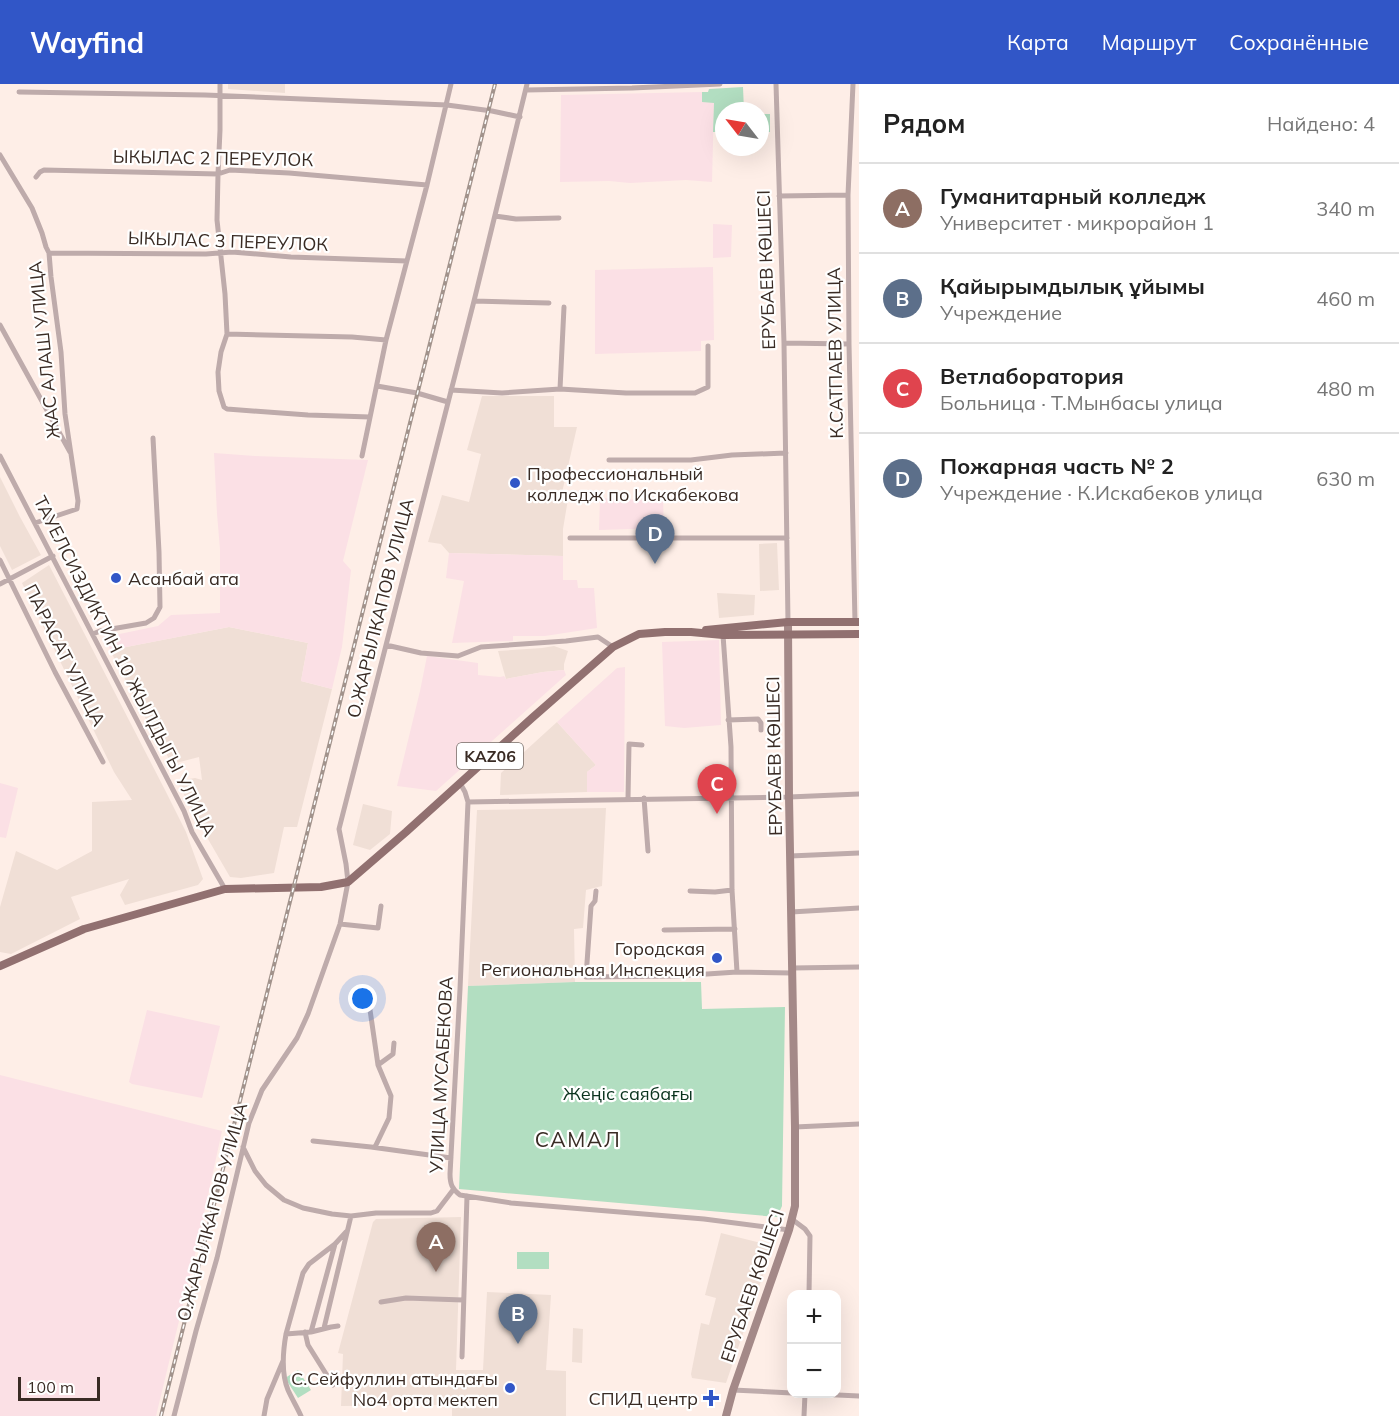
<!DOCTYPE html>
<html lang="ru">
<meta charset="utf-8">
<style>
:root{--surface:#fff;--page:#f2f2f2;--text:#222;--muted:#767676;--line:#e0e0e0;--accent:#3156c7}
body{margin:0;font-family:Mulish,sans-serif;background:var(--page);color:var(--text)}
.controls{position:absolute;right:18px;bottom:18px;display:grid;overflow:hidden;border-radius:12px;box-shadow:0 6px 24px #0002}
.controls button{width:54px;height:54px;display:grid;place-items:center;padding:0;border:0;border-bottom:2px solid var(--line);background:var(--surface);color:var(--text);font:30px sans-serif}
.compass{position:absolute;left:715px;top:18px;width:54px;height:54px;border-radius:50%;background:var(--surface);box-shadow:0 6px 24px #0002;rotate:301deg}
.scale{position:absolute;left:18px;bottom:15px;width:82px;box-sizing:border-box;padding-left:6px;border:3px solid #392b24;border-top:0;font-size:16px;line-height:21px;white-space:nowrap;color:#392b24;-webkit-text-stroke:4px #fff;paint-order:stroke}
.you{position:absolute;left:363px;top:915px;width:21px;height:21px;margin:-15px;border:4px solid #fff;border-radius:50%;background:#1a73e8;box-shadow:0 0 0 9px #1a73e833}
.badge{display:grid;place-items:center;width:39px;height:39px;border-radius:50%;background:var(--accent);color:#fff;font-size:20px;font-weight:700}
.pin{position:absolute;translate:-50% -50px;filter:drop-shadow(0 2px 3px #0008)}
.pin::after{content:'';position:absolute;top:32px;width:21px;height:18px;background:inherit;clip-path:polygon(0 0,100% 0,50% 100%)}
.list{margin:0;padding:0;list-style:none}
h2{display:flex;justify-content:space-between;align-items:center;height:78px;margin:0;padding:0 24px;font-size:26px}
h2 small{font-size:20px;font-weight:400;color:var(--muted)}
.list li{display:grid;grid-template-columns:39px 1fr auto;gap:18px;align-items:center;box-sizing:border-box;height:90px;padding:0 24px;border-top:2px solid var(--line)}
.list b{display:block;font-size:22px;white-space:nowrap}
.list p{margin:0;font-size:20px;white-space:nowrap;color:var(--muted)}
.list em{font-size:20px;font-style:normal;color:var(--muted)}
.map{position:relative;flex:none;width:859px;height:1332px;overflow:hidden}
header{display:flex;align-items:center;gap:36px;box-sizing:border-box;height:84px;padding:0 30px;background:var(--accent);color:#fff}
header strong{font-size:28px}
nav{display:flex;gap:33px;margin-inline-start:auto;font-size:21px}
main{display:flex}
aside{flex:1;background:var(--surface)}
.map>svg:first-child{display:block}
.built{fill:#f0dfd6}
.industrial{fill:#fbe0e5}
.green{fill:#b2dec1}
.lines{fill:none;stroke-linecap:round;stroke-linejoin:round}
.street{stroke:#beabab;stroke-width:5}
.secondary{stroke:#a48988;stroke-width:8}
.primary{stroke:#917070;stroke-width:8}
.rail-casing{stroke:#a2938c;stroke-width:4}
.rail{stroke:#fff;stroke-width:1.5;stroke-dasharray:4.5;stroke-linecap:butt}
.poi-dot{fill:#3156c7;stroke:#fff;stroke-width:2}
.labels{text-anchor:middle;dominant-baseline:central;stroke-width:4.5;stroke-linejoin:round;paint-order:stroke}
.shield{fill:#fff;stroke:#746b66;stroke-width:1.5}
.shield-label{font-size:16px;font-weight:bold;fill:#392b24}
.street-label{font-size:18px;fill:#392b24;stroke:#fff}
.poi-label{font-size:18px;fill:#392b24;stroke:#fff;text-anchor:end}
.park-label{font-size:18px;fill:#0a331e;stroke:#fff}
.quarter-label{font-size:21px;letter-spacing:1.5px;fill:#392b24;stroke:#fff}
</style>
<header>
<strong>Wayfind</strong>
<nav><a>Карта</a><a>Маршрут</a><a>Сохранённые</a></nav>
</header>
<main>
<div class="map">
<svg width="859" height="1332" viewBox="0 0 859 1332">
<rect width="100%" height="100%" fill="#feeee7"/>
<path class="built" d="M228 0H285V9L228 5Z
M482 312H554V343H577L561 413 568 415 563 445V472L449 469 441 460 428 458 442 411 469 418 481 370 467 366Z
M0 393 20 433 41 471 12 486 0 462Z
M777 459 779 506 760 507 759 460Z
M49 481 165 706 186 748 203 795 198 801 125 821 120 811 129 795 71 813 80 835 11 870 0 868V823L16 767 57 786 92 767V718L132 716 114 688 22 499Z
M717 509 755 511 754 531 719 534Z
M229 543 308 559 301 597 332 605 297 743H284L274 789 241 794 230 793 201 743 177 697 195 694 202 696 199 673 172 680 142 628 111 568 116 565Z
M554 562 568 567 564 580V586L543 588 506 595 498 567 542 564Z
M557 638 596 681 587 688V708L500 711 501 689Z
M363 720 392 727 390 750 370 766 353 761Z
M606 724 602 802 586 806 583 844 574 845 575 898 468 902 477 726Z
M461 1133 456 1286H483L487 1208 551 1211 546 1286 566 1287V1332H452V1321L341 1322 343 1270 338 1269 373 1138 376 1135Z
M721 1149 773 1162 726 1299 692 1294 691 1290 701 1239 709 1241 716 1214 705 1211Z
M573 1244 583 1245 582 1279 572 1278Z"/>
<path class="industrial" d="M702 8V18H714L712 98 686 96 630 99 609 97 560 98 561 11Z
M713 140 732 141 731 173 713 174Z
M713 183 714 256 701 257V267L595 270V186Z
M214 369 255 372 368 376 343 477 351 486 342 563 332 605 301 597 308 559 229 543 116 565 111 568 105 553 158 542 171 531 220 529V465L217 430Z
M600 414 663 417 664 444 599 446Z
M449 469 563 472V496H577L578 504H594L597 544 545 552H513V557L452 559 464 497 446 494Z
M719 556 721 641 684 644 665 642 662 558Z
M427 572 478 579V591L500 593 504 592 506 595 543 588 564 586 566 591 436 707 397 702 420 607Z
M625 583 624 708H587V688L596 681 557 638 617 584Z
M0 699 18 704 6 754 0 753Z
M147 926 220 942 202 1014 132 1000 129 998Z
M0 991 222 1047 194 1175 156 1332H0Z"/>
<path class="green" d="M743 3 744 27H724V48H713L714 19 702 18V8H708L709 5Z
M760 30H770V48H760Z
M575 898H701L702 925 785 923 782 1122 777 1133 459 1105 468 902Z
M517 1168H549V1185H517Z
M298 1286 311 1306 298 1314 285 1294Z"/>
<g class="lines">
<path class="street" d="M220 0V46L218 90 217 136 225 210 227 250 221 268 218 288 219 307 224 323 227 325 308 331 370 333
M776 0 784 259 788 538
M853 0 848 111 849 260 855 538
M526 6 632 4 720 0
M19 8 205 11 447 21 492 27 520 33
M0 71 32 124 42 149 46 163 49 169 51 193 61 268 65 330 78 417 77 425 35 439
M36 93 40 88 44 86 218 90 230 86 289 89 427 101
M779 112 848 111
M495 132 516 135 559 134
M49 169 206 170 232 168 291 173 407 177
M474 217 549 219
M0 241 70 368
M227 250 352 253 386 256
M784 259 849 260
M377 302 417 309 448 318
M560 305 564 223
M451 306 502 309 560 305 626 309H695L708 303V262
M0 372 184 727 192 748 225 805
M362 372 386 256 427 101 451 0
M609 376H691L732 371 786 369
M570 454H787
M0 476 55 588 103 678
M0 500 53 472
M93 550 100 547 146 539 154 534 160 523 159 468 153 354
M723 551 731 663 732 806 737 888
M386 561 421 569 458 572 481 563 566 557 598 553 613 563
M728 636 758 635 761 639V646
M460 699 465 708 468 718 789 713 859 710
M644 714 648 767
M628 715 629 660 642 661
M468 718 460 905 450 1090C450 1100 452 1105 460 1111L511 1119 704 1135 789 1146
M790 772 859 769
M596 807 595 817 591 822 586 893 677 892 737 888 792 889
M690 807 715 808 732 806
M791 828 859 824
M340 840 378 844 381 822
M664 846 735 845
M792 884 859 883
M369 919 378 981 391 1012 389 1034 375 1063
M378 981 393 970 394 959
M795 1043 859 1040
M313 1057 371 1063 451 1074
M243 1063 255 1087 266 1101 284 1116 303 1124 332 1130 351 1132 376 1129H431L437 1127 453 1106
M793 1136 805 1145 810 1152 809 1210
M381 1218 406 1214 463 1216
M324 1244 351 1132
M305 1248 308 1261 333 1301
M311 1248 335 1160 346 1148
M286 1250 303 1189 309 1180 335 1160
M462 1273 467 1112
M733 1306 792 1309
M816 1310 859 1312
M174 1332 196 1247 217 1174 249 1039 262 1006 297 954 308 930 340 840 348 798 346 780 339 745 474 217 527 0
M264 1332 267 1315 283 1277
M301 1332C297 1323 292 1315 288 1306 281 1289 283 1267 286 1250L311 1248 331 1243 338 1242
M804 1332 805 1310"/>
<path class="secondary" d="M726 1332 733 1306 789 1146 795 1122V1043L789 713 788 538"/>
<path class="primary" d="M706 546 788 538H859
M0 882 84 845 225 805 321 803 348 798 406 748 532 634 613 563 639 550 665 548H691L723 551 859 550"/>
<g class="rail-casing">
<path id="rail" d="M161 1332 495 0"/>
</g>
<use href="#rail" class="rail"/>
</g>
<g class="poi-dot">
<circle cx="515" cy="399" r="6"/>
<circle cx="116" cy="494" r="6"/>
<circle cx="717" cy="874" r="6"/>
<circle cx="510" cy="1304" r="6"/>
<path d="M708 1305h6v6h6v6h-6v6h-6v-6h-6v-6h6z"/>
</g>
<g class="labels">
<rect class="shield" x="457" y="659" width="66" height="26" rx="4.5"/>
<g class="shield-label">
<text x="490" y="672">KАZ06</text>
</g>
<g class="street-label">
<text transform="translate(213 74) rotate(1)">ЫКЫЛАС 2 ПЕРЕУЛОК</text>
<text transform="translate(228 157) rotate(2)">ЫКЫЛАС 3 ПЕРЕУЛОК</text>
<text transform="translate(766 186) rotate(-92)">ЕРУБАЕВ КӨШЕСІ</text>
<text transform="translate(44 266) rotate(-96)">ЖАС АЛАШ УЛИЦА</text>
<text transform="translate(835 269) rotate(-91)">К.САТПАЕВ УЛИЦА</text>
<text transform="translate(380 524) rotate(-76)">О.ЖАРЫЛКАПОВ УЛИЦА</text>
<text transform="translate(65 571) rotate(63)">ПАРАСАТ УЛИЦА</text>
<text transform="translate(125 582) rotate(63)">ТАУЕЛСИЗДИКТИН 10 ЖЫЛДЫГЫ УЛИЦА</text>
<text transform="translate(774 672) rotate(-91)">ЕРУБАЕВ КӨШЕСІ</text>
<text transform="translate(441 991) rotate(-87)">УЛИЦА МУСАБЕКОВА</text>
<text transform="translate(212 1128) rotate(-75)">О.ЖАРЫЛКАПОВ УЛИЦА</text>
<text transform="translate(752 1202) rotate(-71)">ЕРУБАЕВ КӨШЕСІ</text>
</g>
<g class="poi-label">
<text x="527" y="389" text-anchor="start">Профессиональный<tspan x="527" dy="21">колледж по Искабекова</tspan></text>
<text x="128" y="494" text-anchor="start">Асанбай ата</text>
<text x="705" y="864">Городская<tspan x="705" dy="21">Региональная Инспекция</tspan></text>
<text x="498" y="1294">С.Сейфуллин атындағы<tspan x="498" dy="21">No4 орта мектеп</tspan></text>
<text x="698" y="1314">СПИД центр</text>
</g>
<g class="park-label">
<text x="628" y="1009">Жеңіс саябағы</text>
</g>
<g class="quarter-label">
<text x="578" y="1055">САМАЛ</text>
</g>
</g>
</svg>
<div class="controls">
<button>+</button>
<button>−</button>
</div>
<svg class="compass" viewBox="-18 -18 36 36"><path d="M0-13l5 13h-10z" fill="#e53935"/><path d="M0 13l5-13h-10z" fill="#767676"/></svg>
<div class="scale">100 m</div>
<div class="you"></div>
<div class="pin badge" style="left:436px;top:1188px;background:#8d6e63">A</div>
<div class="pin badge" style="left:518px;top:1260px;background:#5c6f8a">B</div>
<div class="pin badge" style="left:717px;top:730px;background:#e0444e">C</div>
<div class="pin badge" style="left:655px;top:480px;background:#5c6f8a">D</div>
</div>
<aside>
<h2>Рядом<small>Найдено: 4</small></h2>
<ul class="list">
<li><span class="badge" style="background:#8d6e63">A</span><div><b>Гуманитарный колледж</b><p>Университет · микрорайон 1</p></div><em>340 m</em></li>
<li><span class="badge" style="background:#5c6f8a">B</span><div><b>Қайырымдылық ұйымы</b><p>Учреждение</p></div><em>460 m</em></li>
<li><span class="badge" style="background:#e0444e">C</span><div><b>Ветлаборатория</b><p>Больница · Т.Мынбасы улица</p></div><em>480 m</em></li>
<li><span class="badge" style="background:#5c6f8a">D</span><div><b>Пожарная часть № 2</b><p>Учреждение · К.Искабеков улица</p></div><em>630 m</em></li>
</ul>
</aside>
</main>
